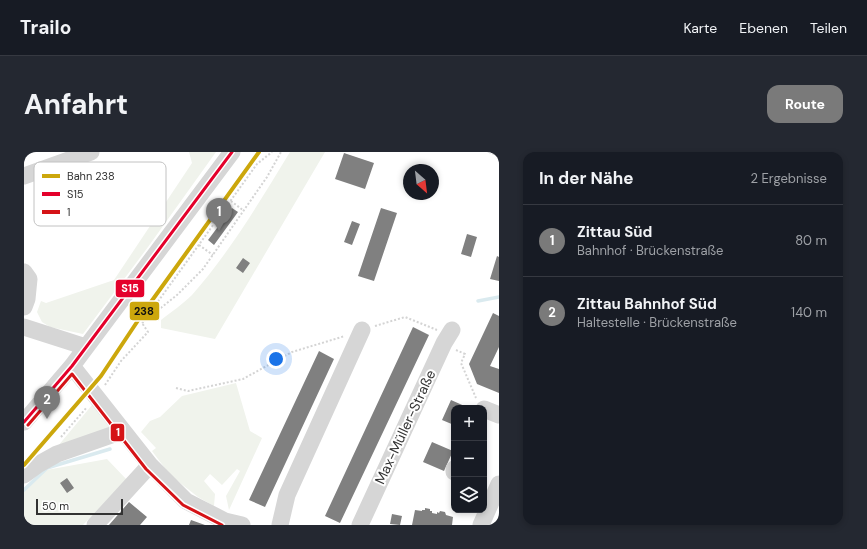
<!DOCTYPE html>
<html lang="de">
<meta charset="utf-8">
<style>
:root{--surface:#171b24;--page:#242831;--text:#f1f3f6;--muted:#9ea1a6;--line:#363941;--accent:#7a7a7a}
body{margin:0;font-family:"DM Sans",sans-serif;background:var(--page);color:var(--text)}
.controls{position:absolute;right:12px;bottom:12px;display:grid;overflow:hidden;border-radius:8px;box-shadow:0 2px 6px #0003}
.controls button{width:36px;height:36px;display:grid;place-items:center;padding:0;border:0;border-bottom:1px solid var(--line);background:var(--surface);color:var(--text);font:20px sans-serif}
.compass{position:absolute;left:379px;top:12px;width:36px;height:36px;border-radius:50%;background:var(--surface);box-shadow:0 2px 6px #0003;rotate:152deg}
.scale{position:absolute;left:12px;bottom:10px;width:87px;box-sizing:border-box;padding-left:4px;border:2px solid #323232;border-top:0;font-size:11px;line-height:14px;white-space:nowrap;color:#323232;-webkit-text-stroke:3px #fff;paint-order:stroke}
.you{position:absolute;left:252px;top:207px;width:14px;height:14px;margin:-10px;border:3px solid #fff;border-radius:50%;background:#1a73e8;box-shadow:0 0 0 6px #1a73e833}
.badge{display:grid;place-items:center;width:26px;height:26px;border-radius:50%;background:var(--accent);color:#fff;font-size:13px;font-weight:700}
.pin{position:absolute;translate:-50% -33px;filter:drop-shadow(0 1px 2px #0008)}
.pin::after{content:'';position:absolute;top:21px;width:14px;height:12px;background:inherit;clip-path:polygon(0 0,100% 0,50% 100%)}
.list{margin:0;padding:0;list-style:none}
h2{display:flex;justify-content:space-between;align-items:center;height:52px;margin:0;padding:0 16px;font-size:17px}
h2 small{font-size:13px;font-weight:400;color:var(--muted)}
.list li{display:grid;grid-template-columns:26px 1fr auto;gap:12px;align-items:center;box-sizing:border-box;height:72px;padding:0 16px;border-top:1px solid var(--line)}
.list b{display:block;font-size:15px;white-space:nowrap}
.list p{margin:0;font-size:13px;white-space:nowrap;color:var(--muted)}
.list em{font-size:13px;font-style:normal;color:var(--muted)}
.icon{flex:none;width:22px;height:22px;fill:none;stroke:currentColor;stroke-width:2;stroke-linecap:round;stroke-linejoin:round}
.map{position:relative;flex:none;width:475px;height:373px;overflow:hidden;border-radius:12px}
header{display:flex;align-items:center;gap:24px;box-sizing:border-box;height:56px;padding:0 20px;background:var(--surface);border-bottom:1px solid var(--line)}
header strong{font-size:19px}
nav{display:flex;gap:22px;margin-inline-start:auto;font-size:14px}
.intro{display:flex;align-items:center;justify-content:space-between;box-sizing:border-box;height:96px;padding:0 24px}
h1{margin:0;font-size:28px}
.button{padding:10px 18px;border-radius:12px;background:var(--accent);color:#fff;font-size:14px;font-weight:700}
main{display:flex;gap:24px;padding:0 24px}
aside{flex:1;background:var(--surface);border-radius:12px;box-shadow:0 2px 6px #0003}
.map>svg:first-child{display:block}
.green{fill:#f0f3ec}
.lines{fill:none;stroke-linecap:round;stroke-linejoin:round}
.stream{stroke:#daeaef;stroke-width:3.5}
.building{fill:#808080}
.path{stroke:#d4d4d4;stroke-width:2;stroke-dasharray:2 2;stroke-linecap:butt}
.minor{stroke:#d6d6d6;stroke-width:17}
.bus-1-casing{stroke:#fff;stroke-width:6}
.bus-2-casing{stroke:#fff;stroke-width:6}
.bus-1{stroke:#e4002b;stroke-width:3}
.bus-2{stroke:#d51317;stroke-width:3}
.rail-1-casing{stroke:#fff;stroke-width:7}
.rail-1{stroke:#cca70c;stroke-width:4}
.labels{text-anchor:middle;dominant-baseline:central;stroke-width:4;stroke-linejoin:round;paint-order:stroke}
.street-label{font-size:14px;fill:#323232;stroke:#fff}
.key{fill:#fff;stroke:#c2c2c2;stroke-width:1}
.key-label{font-size:11px;fill:#323232}
.line-badge{stroke:#fff;stroke-width:1.5}
.badge-label{font-size:11px;text-anchor:middle;font-weight:bold;fill:#fff}
.pale-badge-label{font-size:11px;text-anchor:middle;font-weight:bold;fill:#111}
</style>
<header>
<strong>Trailo</strong>
<nav><a>Karte</a><a>Ebenen</a><a>Teilen</a></nav>
</header>
<div class="intro"><h1>Anfahrt</h1><a class="button">Route</a></div>
<main>
<div class="map">
<svg width="475" height="373" viewBox="0 0 475 373">
<rect width="100%" height="100%" fill="#fff"/>
<path class="green" d="M165 0H192L124 95 59 182 26 175 18 170 13 160 17 149 22 151 90 128 168 11Z
M266 0H301L191 187 137 176V168C147 160 159 152 168 143 206 100 236 49 266 0Z
M212 231 226 279 238 286 205 358 202 344 216 319 213 317 198 333 186 322 180 329 191 342 190 354 174 345 146 323 128 299 132 296 117 280 126 269 136 265 158 244Z
M68 253 86 276 29 300Z
M83 307 103 328 59 373H0V339L17 319Z"/>
<g class="lines">
<path class="stream" d="M454 149 475 145
M0 338 23 316 86 297"/>
</g>
<path class="building" d="M320 1 350 11 341 37 311 27Z
M208 56 214 60 190 93 184 88Z
M357 56 373 61 350 129 334 124Z
M328 69 336 72 328 93 320 90Z
M443 82 453 85 447 105 437 102Z
M473 104 475 105V129L466 127Z
M219 106 226 111 219 121 212 116Z
M469 161 475 164V195L466 214 475 217V241L453 232 445 212Z
M389 175 405 183 316 371 301 364Z
M295 199 310 207 241 355 225 348Z
M427 248 445 256H430V273L418 268Z
M408 290 429 299 420 319 399 310Z
M43 326 50 336 43 341 36 331Z
M105 350 123 365 116 373H85Z
M401 356 406 357V359H408V361L413 362V360L415 361 416 359 421 360 422 363 429 365 428 373H388L391 358 398 359V358H401Z
M368 362 378 364 376 373 366 372Z
M167 368 181 373H165Z"/>
<g class="lines">
<path class="path" d="M465 0 475 4
M207 49 220 59
M175 93 189 103
M120 169 233 12 248 0
M118 171 153 143 179 117 243 25 257 0
M351 174 381 165 413 178
M432 198 441 202 437 211 452 246
M81 233 97 209 124 180 118 171
M152 236 164 239 219 227 268 200 321 184
M37 285 63 255"/>
<path class="minor" d="M0 24 67 0
M0 120 5 127 3 147 0 155
M0 175 62 195
M48 214 126 313 162 349 201 369 218 373
M460 257 475 263
M0 270 48 214 208 0
M430 317V320
M0 323 15 312 33 302 99 279
M71 373 126 313
M256 373 263 343 338 178
M336 373 420 191 428 178
M457 373 475 332"/>
<g class="bus-1-casing">
<path id="bus-1" d="M0 270 48 214 208 0"/>
</g>
<g class="bus-2-casing">
<path id="bus-2" d="M4 273 48 222 122 317 159 353 198 373"/>
</g>
<use href="#bus-1" class="bus-1"/>
<use href="#bus-2" class="bus-2"/>
<g class="rail-1-casing">
<path id="rail-1" d="M0 313 77 224 119 161 235 0"/>
</g>
<use href="#rail-1" class="rail-1"/>
</g>
<g class="labels">
<g class="street-label">
<text transform="translate(381 275) rotate(-65)">Max-Müller-Straße</text>
</g>
</g>
<rect x="10" y="10" width="132" height="64" rx="6" class="key"/>
<rect x="18" y="22" width="18" height="4" fill="#cca70c"/>
<rect x="18" y="40" width="18" height="4" fill="#e4002b"/>
<rect x="18" y="58" width="18" height="4" fill="#d51317"/>
<g class="key-label">
<text x="43" y="28">Bahn 238</text>
<text x="43" y="46">S15</text>
<text x="43" y="64">1</text>
</g>
<g class="line-badge">
<rect x="91" y="127" width="30" height="19" rx="4" fill="#e4002b"/>
<rect x="105" y="149" width="31" height="20" rx="4" fill="#cca70c"/>
<rect x="86" y="271" width="15" height="19" rx="4" fill="#d51317"/>
</g>
<g class="badge-label">
<text x="106" y="140">S15</text>
<text x="94" y="284">1</text>
</g>
<g class="pale-badge-label">
<text x="120" y="163">238</text>
</g>
</svg>
<div class="controls">
<button>+</button>
<button>−</button>
<button><svg class="icon" aria-label="layers" viewBox="0 0 24 24"><path d="M12 4l9 5-9 5-9-5zM3 14l9 5 9-5"/></svg></button>
</div>
<svg class="compass" viewBox="-18 -18 36 36"><path d="M0-13l5 13h-10z" fill="#e53935"/><path d="M0 13l5-13h-10z" fill="#9ea1a6"/></svg>
<div class="scale">50 m</div>
<div class="you"></div>
<div class="pin badge" style="left:195px;top:79px">1</div>
<div class="pin badge" style="left:23px;top:267px">2</div>
</div>
<aside>
<h2>In der Nähe<small>2 Ergebnisse</small></h2>
<ul class="list">
<li><span class="badge">1</span><div><b>Zittau Süd</b><p>Bahnhof · Brückenstraße</p></div><em>80 m</em></li>
<li><span class="badge">2</span><div><b>Zittau Bahnhof Süd</b><p>Haltestelle · Brückenstraße</p></div><em>140 m</em></li>
</ul>
</aside>
</main>
